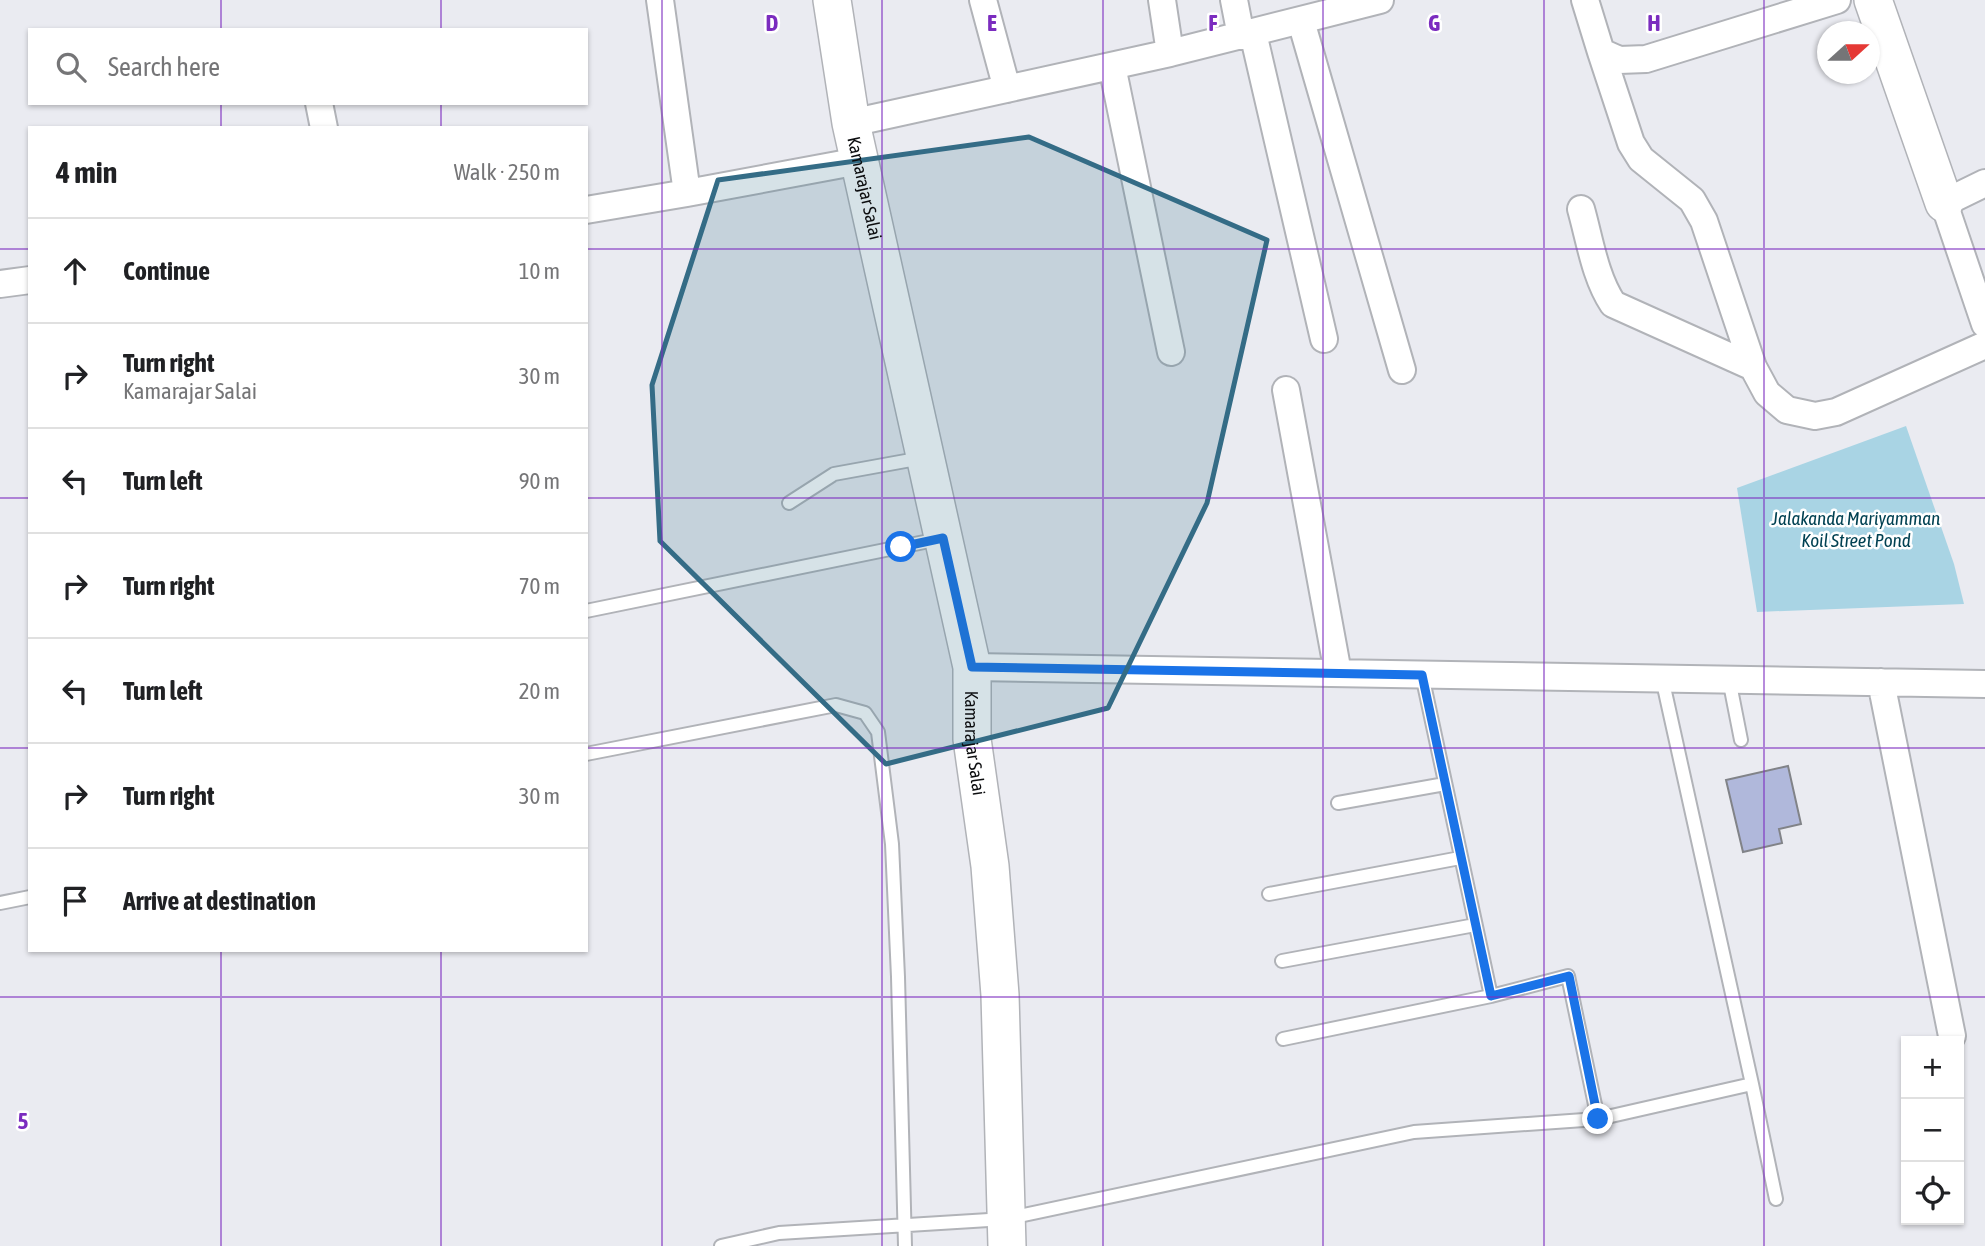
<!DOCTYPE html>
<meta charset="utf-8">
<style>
:root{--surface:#fff;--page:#f2f2f2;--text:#202124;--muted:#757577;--line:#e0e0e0}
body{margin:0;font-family:"Asap Condensed",sans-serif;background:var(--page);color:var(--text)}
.controls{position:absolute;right:21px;bottom:21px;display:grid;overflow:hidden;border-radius:0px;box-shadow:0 2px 5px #0004}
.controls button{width:63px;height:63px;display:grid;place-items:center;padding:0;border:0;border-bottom:2px solid var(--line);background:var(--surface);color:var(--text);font:35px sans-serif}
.compass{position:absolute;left:1817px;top:21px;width:63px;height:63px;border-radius:50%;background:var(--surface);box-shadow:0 2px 5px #0004;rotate:69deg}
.stop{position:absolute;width:21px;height:21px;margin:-16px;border:5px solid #1a73e8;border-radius:50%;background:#fff}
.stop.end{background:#1a73e8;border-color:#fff;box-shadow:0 2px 7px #0008}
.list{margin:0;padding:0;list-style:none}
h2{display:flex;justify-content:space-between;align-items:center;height:91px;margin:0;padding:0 28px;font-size:30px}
h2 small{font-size:23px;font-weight:400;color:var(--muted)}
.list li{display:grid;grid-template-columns:46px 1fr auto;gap:21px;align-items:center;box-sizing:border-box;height:105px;padding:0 28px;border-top:2px solid var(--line)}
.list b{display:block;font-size:26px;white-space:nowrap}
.list p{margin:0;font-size:23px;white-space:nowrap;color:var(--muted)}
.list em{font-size:23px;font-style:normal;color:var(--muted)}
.icon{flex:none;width:38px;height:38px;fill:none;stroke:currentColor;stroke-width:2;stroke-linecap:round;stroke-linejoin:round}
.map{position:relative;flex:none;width:1985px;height:1246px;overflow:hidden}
.search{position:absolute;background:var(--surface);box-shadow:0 2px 5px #0004;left:28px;top:28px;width:560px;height:77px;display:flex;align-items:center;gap:18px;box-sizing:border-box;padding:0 24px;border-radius:0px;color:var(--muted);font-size:26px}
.panel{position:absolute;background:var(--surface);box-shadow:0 2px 5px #0004;left:28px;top:126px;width:560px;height:826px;border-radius:0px}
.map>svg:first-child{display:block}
.water{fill:#a9d4e4}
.building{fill:#b0b8db;stroke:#818388;stroke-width:2}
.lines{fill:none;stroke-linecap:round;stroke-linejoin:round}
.lane-casing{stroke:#b1b3b8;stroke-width:16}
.street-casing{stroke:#b1b3b8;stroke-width:30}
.secondary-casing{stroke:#b1b3b8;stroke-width:40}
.lane{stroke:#fff;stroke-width:12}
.street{stroke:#fff;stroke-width:26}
.secondary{stroke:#fff;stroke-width:37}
.route{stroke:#1a73e8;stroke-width:9}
.marked{fill:#346c86;fill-opacity:0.2;stroke:#346c86;stroke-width:5;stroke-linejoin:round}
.grid{fill:none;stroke:#7b2cbf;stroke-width:2;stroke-opacity:0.55}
.labels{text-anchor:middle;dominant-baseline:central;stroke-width:5;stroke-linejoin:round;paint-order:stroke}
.street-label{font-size:18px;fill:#0c0d0f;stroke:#fff}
.water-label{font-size:19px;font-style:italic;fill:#014152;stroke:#fff}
.grid-label{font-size:23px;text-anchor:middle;font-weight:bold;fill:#7b2cbf;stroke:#fff;stroke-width:5;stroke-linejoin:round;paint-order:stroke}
</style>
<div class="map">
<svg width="1985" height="1246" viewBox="0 0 1985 1246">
<rect width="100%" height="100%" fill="#eaebf1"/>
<path class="water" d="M1906 426 1954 564 1964 604 1757 612 1737 488Z"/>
<path class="building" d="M1788 766 1801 824 1779 829 1782 843 1743 852 1726 780Z"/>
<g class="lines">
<g class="lane-casing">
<path id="lane" d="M789 503 834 474 922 458
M586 611 939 539
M1422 675 1491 996 1568 976 1598 1119
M1729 679 1741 740
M586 754 836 705 865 713 878 732 892 844 898 977 905 1246
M1338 803 1445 784
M1269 894 1460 858
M0 903 30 897
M1282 961 1475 925
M1283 1039 1491 996
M1752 1084 1776 1199
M721 1246 779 1233 1005 1219 1414 1132 1598 1119 1752 1084 1662 678"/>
</g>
<g class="street-casing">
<path id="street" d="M660 0 687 193
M983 0 1007 89
M1162 0 1170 53 1380 0
M1234 0 1241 36
M1585 0 1601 52 1619 60 1646 59 1837 0
M1301 21 1402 370
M1253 33 1324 339
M1601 52 1631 143 1641 159 1692 200 1704 221 1753 367 1767 393 1787 410 1815 416 1836 412 1985 345
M1112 66 1171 352
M319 103 324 128
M851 123 1170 53
M1985 183 1944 203 1985 324
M1581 209C1590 241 1595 277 1613 304L1753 367
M586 210 687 193 859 161
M0 284 30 280
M1286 390 1338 673
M972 667 1985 684
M1881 682 1952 1036"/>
</g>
<g class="secondary-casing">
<g id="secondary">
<path id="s1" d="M832 0 851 123 972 667V739L990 866 1000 995 1007 1246"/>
<path d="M1873 0 1944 203"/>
</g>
</g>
<use href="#lane" class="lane"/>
<use href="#street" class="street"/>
<use href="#secondary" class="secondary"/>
</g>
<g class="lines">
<path class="route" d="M901 547 943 538 972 667 1422 675 1491 996 1569 976 1598 1119"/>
</g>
<path class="marked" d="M1029 137 1267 240 1207 503 1108 708 886 764 660 541 652 385 718 180Z"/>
<path class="grid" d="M221 0V30M441 0V30M662 0V1246M882 0V1246M1103 0V1246M1323 0V1246M1544 0V1246M1764 0V1246M221 103V128M441 103V128M0 249H30M586 249H1985M0 498H30M586 498H1985M0 748H30M586 748H1985M221 950V1246M441 950V1246M0 997H1985"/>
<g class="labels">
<g class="street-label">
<text stroke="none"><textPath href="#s1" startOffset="191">Kamarajar Salai</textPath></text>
<text stroke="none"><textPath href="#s1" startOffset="758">Kamarajar Salai</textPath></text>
</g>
<g class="water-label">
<text x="1856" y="518">Jalakanda Mariyamman<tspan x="1856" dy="22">Koil Street Pond</tspan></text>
</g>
</g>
<g class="grid-label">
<text x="772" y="31">D</text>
<text x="992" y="31">E</text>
<text x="1213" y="31">F</text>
<text x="1434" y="31">G</text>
<text x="1654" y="31">H</text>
<text x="23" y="1129">5</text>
</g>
</svg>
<div class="controls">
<button>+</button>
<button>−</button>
<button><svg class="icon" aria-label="locate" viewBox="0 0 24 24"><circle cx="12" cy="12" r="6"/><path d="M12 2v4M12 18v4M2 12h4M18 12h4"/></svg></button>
</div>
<svg class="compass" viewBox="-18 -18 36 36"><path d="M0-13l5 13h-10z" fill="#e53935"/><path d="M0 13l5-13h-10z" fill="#757577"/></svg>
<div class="stop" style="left:901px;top:547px"></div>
<div class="stop end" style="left:1598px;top:1119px"></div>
<div class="search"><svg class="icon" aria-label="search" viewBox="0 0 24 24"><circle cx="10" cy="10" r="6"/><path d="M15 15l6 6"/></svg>Search here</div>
<section class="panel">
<h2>4 min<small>Walk · 250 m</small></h2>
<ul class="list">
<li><svg class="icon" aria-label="ahead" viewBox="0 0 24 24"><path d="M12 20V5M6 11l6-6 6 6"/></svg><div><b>Continue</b></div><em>10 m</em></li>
<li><svg class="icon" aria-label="right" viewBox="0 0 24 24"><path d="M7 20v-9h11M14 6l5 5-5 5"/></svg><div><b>Turn right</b><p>Kamarajar Salai</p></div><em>30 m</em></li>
<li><svg class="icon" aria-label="left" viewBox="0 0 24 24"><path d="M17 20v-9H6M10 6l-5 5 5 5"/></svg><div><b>Turn left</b></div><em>90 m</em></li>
<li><svg class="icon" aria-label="right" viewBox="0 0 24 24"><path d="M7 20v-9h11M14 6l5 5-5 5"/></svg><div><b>Turn right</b></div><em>70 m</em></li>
<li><svg class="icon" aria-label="left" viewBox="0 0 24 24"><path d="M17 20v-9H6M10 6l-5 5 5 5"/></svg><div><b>Turn left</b></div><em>20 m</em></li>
<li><svg class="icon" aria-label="right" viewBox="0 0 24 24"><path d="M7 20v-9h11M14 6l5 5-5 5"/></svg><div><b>Turn right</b></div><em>30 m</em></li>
<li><svg class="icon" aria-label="arrive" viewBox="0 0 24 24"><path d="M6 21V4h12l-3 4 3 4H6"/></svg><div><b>Arrive at destination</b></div></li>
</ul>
</section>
</div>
